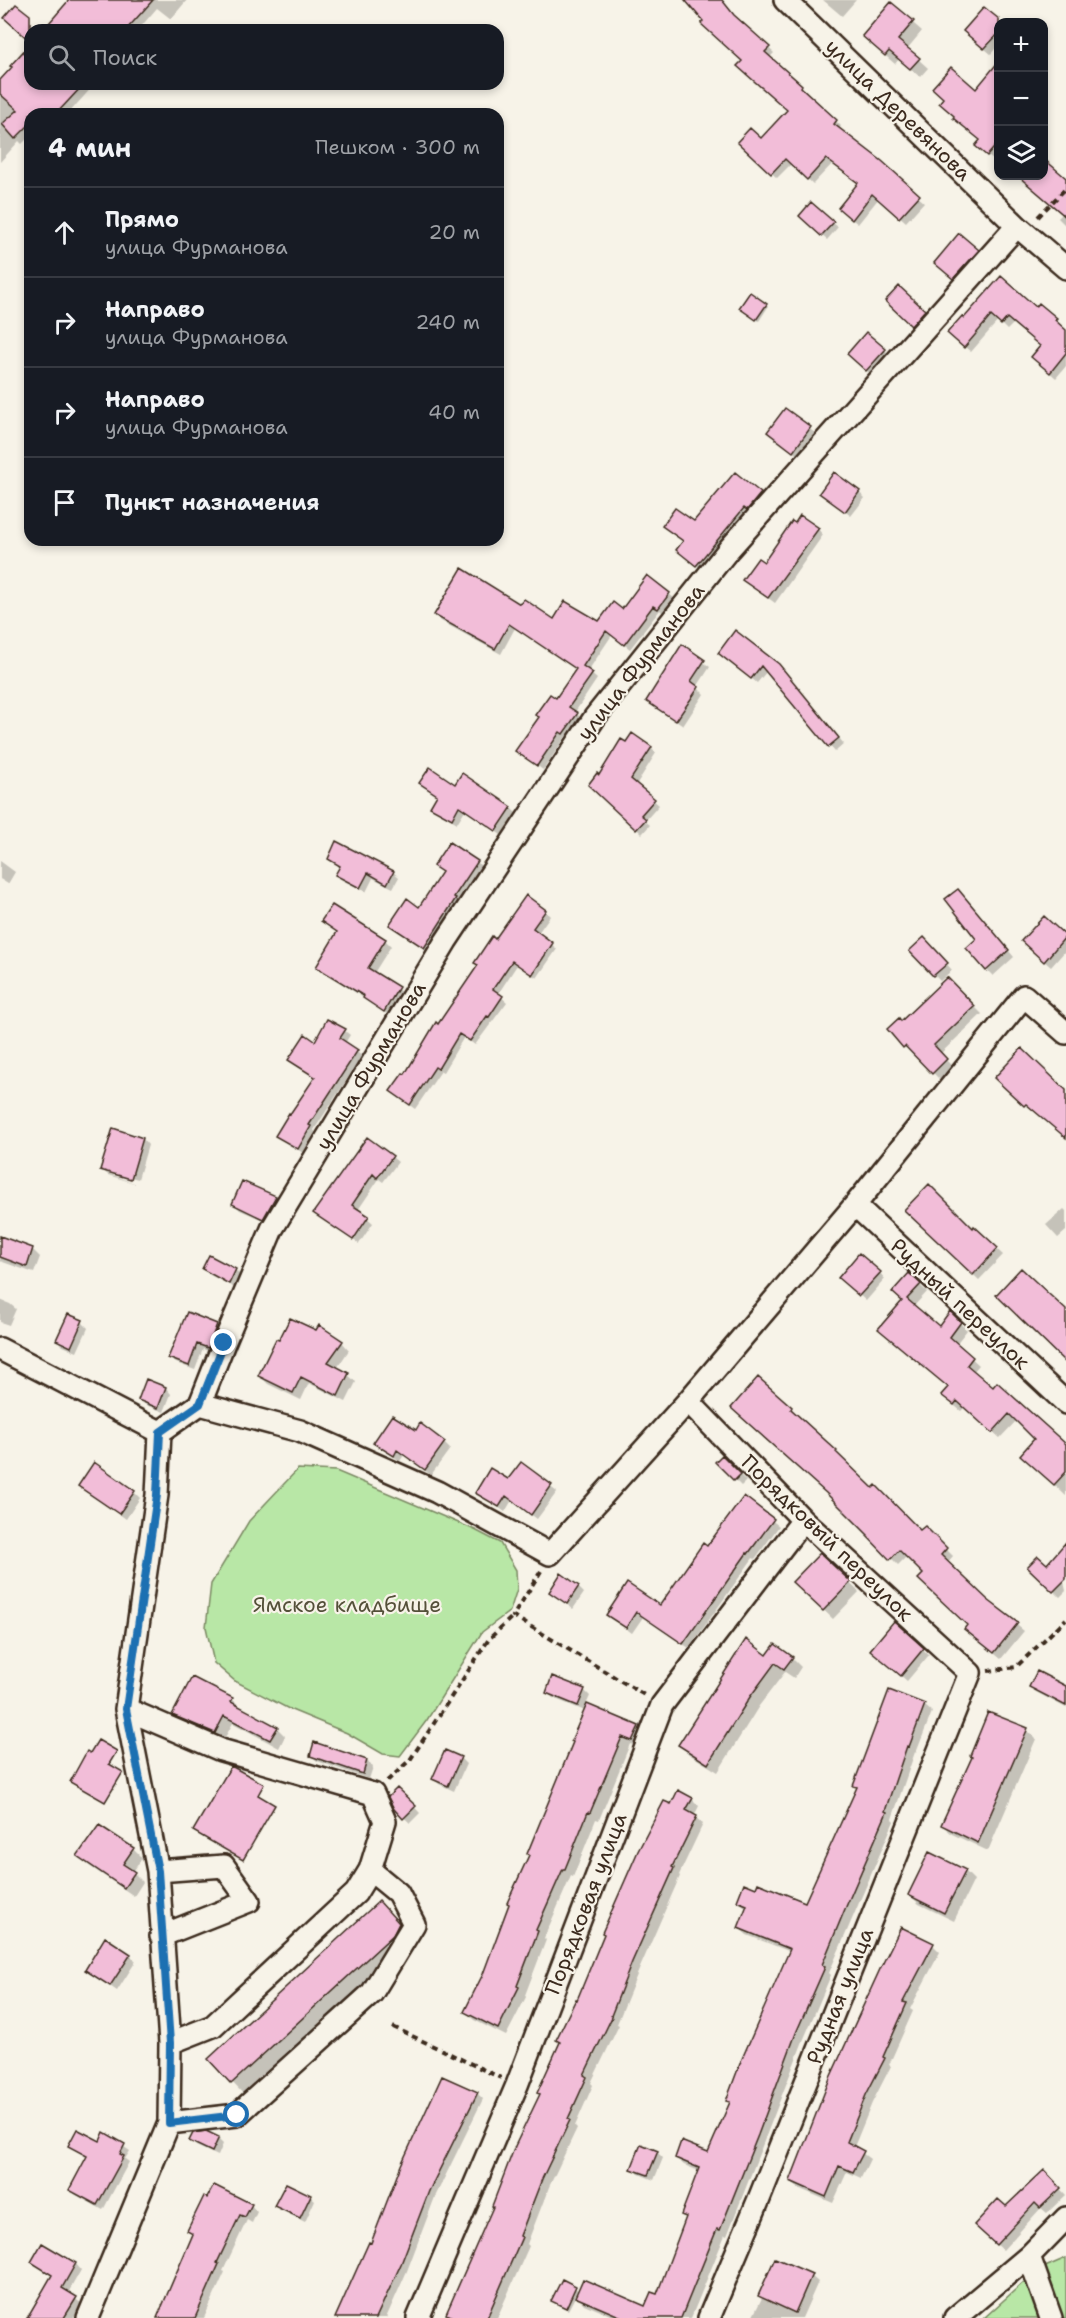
<!DOCTYPE html>
<html lang="ru">
<meta charset="utf-8">
<style>
:root{--surface:#171b24;--page:#242831;--text:#f1f3f6;--muted:#9ea1a6;--line:#363941}
body{margin:0;font-family:"Shantell Sans",sans-serif;background:var(--page);color:var(--text)}
.controls{position:absolute;right:18px;top:18px;display:grid;overflow:hidden;border-radius:12px;box-shadow:0 3px 9px #0003}
.controls button{width:54px;height:54px;display:grid;place-items:center;padding:0;border:0;border-bottom:2px solid var(--line);background:var(--surface);color:var(--text);font:30px sans-serif}
.stop{position:absolute;width:18px;height:18px;margin:-14px;border:4px solid #1f6fb2;border-radius:50%;background:#fff}
.stop.end{background:#1f6fb2;border-color:#fff;box-shadow:0 2px 6px #0008}
.list{margin:0;padding:0;list-style:none}
h2{display:flex;justify-content:space-between;align-items:center;height:78px;margin:0;padding:0 24px;font-size:26px}
h2 small{font-size:20px;font-weight:400;color:var(--muted)}
.list li{display:grid;grid-template-columns:39px 1fr auto;gap:18px;align-items:center;box-sizing:border-box;height:90px;padding:0 24px;border-top:2px solid var(--line)}
.list b{display:block;font-size:22px;white-space:nowrap}
.list p{margin:0;font-size:20px;white-space:nowrap;color:var(--muted)}
.list em{font-size:20px;font-style:normal;color:var(--muted)}
.icon{flex:none;width:33px;height:33px;fill:none;stroke:currentColor;stroke-width:2;stroke-linecap:round;stroke-linejoin:round}
.map{position:relative;flex:none;width:1066px;height:2318px;overflow:hidden}
.search{position:absolute;background:var(--surface);box-shadow:0 3px 9px #0003;left:24px;top:24px;width:480px;height:66px;display:flex;align-items:center;gap:15px;box-sizing:border-box;padding:0 21px;border-radius:18px;color:var(--muted);font-size:22px}
.panel{position:absolute;background:var(--surface);box-shadow:0 3px 9px #0003;left:24px;top:108px;width:480px;height:438px;border-radius:18px}
.map>svg:first-child{display:block}
.green{fill:#b8e7a6;stroke:#7a8862;stroke-width:1.5}
.shadow{fill:#0003}
.building{fill:#f2bdd8;stroke:#3b2a1e;stroke-width:1.5}
.lines{fill:none;stroke-linecap:round;stroke-linejoin:round}
.minor-casing{stroke:#3b2a1e;stroke-width:26}
.path{stroke:#3b2a1e;stroke-width:4;stroke-dasharray:6 4.5;stroke-linecap:butt}
.minor{stroke:#f7f3e8;stroke-width:21}
.route{stroke:#1f6fb2;stroke-width:8}
.labels{text-anchor:middle;dominant-baseline:central;stroke-width:4.5;stroke-linejoin:round;paint-order:stroke}
.street-label{font-size:21px;fill:#3b2a1e;stroke:#f7f3e8}
.park-label{font-size:21px;fill:#545039;stroke:#f7f3e8}
</style>
<div class="map">
<svg width="1066" height="2318" viewBox="0 0 1066 2318">
<rect width="100%" height="100%" fill="#f7f3e8"/>
<filter id="ink" filterUnits="userSpaceOnUse"><feTurbulence type="fractalNoise" baseFrequency=".0167" numOctaves="2"/><feDisplacementMap in="SourceGraphic" scale="12" xChannelSelector="R" yChannelSelector="G"/><feConvolveMatrix kernelMatrix="1 2 1 2 8 2 1 2 1" color-interpolation-filters="sRGB"/></filter>
<g filter="url(#ink)">
<path class="green" d="M298 1469 336 1471 475 1530 500 1543 516 1570 517 1589 510 1611 482 1632 427 1720 400 1756 383 1754 347 1733 289 1709 235 1681 214 1663 206 1627 211 1584 249 1521Z
M1066 2258V2318H984L1036 2271Z"/>
<path class="shadow" d="M71 0H187L171 19 157 8 138 30H45Z
M695 0H722L738 20 774 53 769 58 801 86 807 92 805 93 841 126 839 129 924 202 906 222 879 198 858 224 845 214 859 184 833 163 813 184 791 164 777 178 739 142 761 140 789 110 705 21Z
M823 0H856L842 16Z
M891 4 922 31 907 49 928 68 920 77 899 59 895 64 873 45Z
M984 9 1000 22H998V45L991 54 970 37Z
M30 42V84L94 85 68 114H30V136L22 144 19 141 0 162V82L28 48 27 46Z
M998 76V154L993 160 982 151 976 91Z
M1044 161 1066 180V226L1058 218 1063 213 1025 179 1028 176H1044Z
M805 221 833 223 838 227 827 240Z
M978 251 983 257 960 283 942 268Z
M899 288 930 316 918 330 887 301Z
M766 305 768 307 759 321 744 311Z
M1036 309 1056 319 1066 332V366L1056 378 1039 363 1042 346 1014 323 1007 330 998 321 971 352 955 339 964 320Z
M885 350 890 356 873 376 854 360Z
M786 410 816 434 799 456 775 438Z
M859 492 865 498 851 516 827 498Z
M760 494 766 499 703 570 683 555 684 542 664 526 695 523Z
M795 526 818 529 823 535 775 603 744 580 764 564Z
M669 594 675 599 664 614 660 610 630 649 612 635 588 671 597 679 575 712 582 719 570 738 566 736 543 770 517 751 577 670 515 628 501 654 441 621 436 615 521 606 554 621 600 623 622 611Z
M682 646 710 667 697 687 704 694 683 726 648 701Z
M720 652 785 672 844 744 835 752 767 671 757 683Z
M626 744 651 748 656 753 636 785 659 805 645 821 650 825 642 834 590 785Z
M421 783 455 786 511 808 516 813 501 835 465 810 457 823 432 807 438 796Z
M329 859 393 872 399 877 393 888 373 878 366 892 342 880 337 875 341 867Z
M0 861 15 872 8 884 0 879Z
M477 862 483 868 430 953 391 924 420 909 443 873 435 866Z
M964 897 1014 957 993 976 987 970Z
M545 911 550 916 538 933 557 949 537 978 517 965 498 994 507 1002 475 1045 464 1037 443 1072 441 1071 415 1109 397 1096 392 1091 405 1076 496 941Z
M1044 918 1066 938V950L1051 967 1028 947Z
M323 921 385 940 391 946 374 973 404 994 390 1016 318 967 338 934Z
M924 939 952 970 940 981 911 951Z
M947 979 982 1014 940 1054 953 1067 940 1080 914 1053 912 1054 889 1029 901 1023Z
M345 1031 350 1035 345 1043 362 1056 314 1130 315 1132 303 1153 277 1136 316 1078 295 1065Z
M143 1139 148 1145 138 1179 107 1170V1173L137 1184 108 1175 102 1169Z
M392 1157 398 1162 383 1182 379 1179 358 1210 373 1223 359 1244 315 1213Z
M275 1197 281 1203 270 1223 240 1210 234 1204Z
M1064 1209 1066 1211V1231L1058 1238 1046 1225Z
M906 1210 973 1230 974 1228 1003 1255 979 1280Z
M0 1238 32 1249 40 1257 34 1273 0 1261Z
M204 1269 235 1270 241 1276 235 1288 210 1275Z
M880 1273 885 1279 866 1301 846 1283Z
M909 1275 927 1292 914 1306 939 1328 950 1314 967 1330 956 1344 979 1365 973 1372 1066 1447V1496L1029 1461 1036 1439 1017 1420 1000 1438 965 1407 961 1411 950 1402 949 1387 904 1301Z
M0 1300 10 1304 16 1309 9 1325 0 1322Z
M82 1322 88 1328 77 1352 63 1346 57 1340Z
M216 1326 222 1332 214 1353 203 1349 195 1370 176 1363 170 1357Z
M342 1342 349 1350 337 1368 348 1375 356 1382 346 1402 309 1383 301 1400 268 1384 260 1376Z
M166 1388 171 1394 164 1412 146 1405 140 1399Z
M791 1408 797 1416 843 1459 842 1460 920 1533 925 1528 953 1556 947 1563 987 1601 1024 1631 1001 1659 973 1636 969 1625 907 1556 898 1565 835 1500 740 1415Z
M416 1432 444 1443 450 1449 431 1475 404 1455 400 1461 375 1443Z
M722 1457 746 1481 741 1486 717 1462Z
M521 1464 557 1492 537 1519 512 1500 505 1512 477 1492 508 1481Z
M80 1486 134 1492 140 1498 126 1519Z
M744 1499 779 1526 755 1559 753 1558 689 1648 643 1617 632 1633 608 1615 661 1607Z
M1066 1545V1579L1064 1582 1066 1591 1060 1597 1029 1567H1047Z
M820 1555 859 1592 833 1619 794 1582Z
M578 1587 584 1593 573 1609 550 1592Z
M894 1624 929 1655 907 1681 878 1655Z
M767 1657 792 1658 801 1667 794 1678 785 1672 759 1706 718 1772 689 1754 680 1745Z
M1031 1687 1066 1688V1708L1036 1692Z
M584 1690 590 1696 586 1705 638 1727 646 1735 641 1748 630 1744 599 1820 596 1819 573 1877 571 1876 544 1938 546 1940 525 1995 526 1997 506 2036 474 2020 465 2012 484 1974 585 1711 553 1698 547 1692Z
M232 1699 241 1707 277 1728 285 1736 279 1748 233 1723 223 1741 182 1723 174 1715Z
M924 1705 932 1712 916 1753 915 1752 892 1819 894 1821 829 1973 831 1975 803 2041 727 2236 725 2235 691 2318H617L584 2304 576 2295 568 2310 556 2303 553 2301 563 2281 579 2291 646 2308 657 2296 687 2219 683 2215 699 2171 684 2165 676 2158 709 2154 731 2103 728 2100 791 1952 747 1935 739 1928 747 1909 739 1901 806 1904 858 1788 855 1786Z
M1027 1730 1036 1739 988 1851 952 1834 942 1825Z
M311 1755 367 1761 373 1767 369 1779 317 1761Z
M460 1758 466 1764 454 1791 439 1784 433 1778Z
M398 1790 420 1813 410 1823 395 1809Z
M692 1799 699 1806 694 1816 703 1824 679 1875 680 1876 639 1970 617 2024 619 2025 591 2083 593 2085 575 2126 577 2128 549 2187 527 2244 529 2246 497 2318H446L495 2207 541 2095 539 2093 578 2002 672 1806Z
M133 1849 142 1858 133 1872 143 1882 134 1896 88 1865 79 1856Z
M965 1871 974 1880 954 1921 919 1904 910 1895Z
M379 1903 417 1943 410 1953 250 2101 210 2059Z
M933 1945 940 1952 910 2009 913 2011 889 2065 891 2066 872 2103 854 2147 870 2159 861 2178 847 2172 833 2203 798 2188 791 2181Z
M130 1955 136 1961 117 1991 87 1970Z
M477 2093 483 2099 435 2197 407 2271 386 2318H337L372 2245Z
M105 2134 130 2151 125 2159 129 2162 103 2210 76 2195 71 2190 88 2158 70 2146 100 2143Z
M218 2139 223 2144 218 2156 196 2146 191 2141Z
M657 2152 663 2158 654 2180 639 2174 633 2168Z
M1044 2172 1066 2195 1047 2213 1041 2208 1003 2250 981 2231Z
M310 2196 315 2200 305 2222 281 2210 276 2206Z
M251 2205 257 2212 252 2223 247 2220 223 2271 225 2272 204 2318H159L194 2236 189 2231Z
M42 2245 76 2264 81 2270 68 2293 82 2304 74 2318H27L53 2276 32 2262Z
M811 2276 818 2282 802 2318H752L762 2298 759 2296Z"/>
<path class="building" d="M69 0H153L126 30H43Z
M685 0H722L734 15 770 47 765 52 802 85 801 87 837 120 834 124 882 161 920 195 899 218 872 194 852 220 838 208 858 183 826 159 807 180 785 159 771 174 737 142 750 128 761 138 787 110 737 66 742 61 701 24 703 21Z
M891 2 914 21 898 40 920 58 910 69 889 51 885 56 862 36Z
M16 4 30 15V41L4 18Z
M984 7 999 19V33L984 49 963 31Z
M30 44V84H84L56 114H30V124L15 139 2 124 18 110 0 94V80L12 67 10 66Z
M999 61V142L987 156 975 146 980 140 953 118 954 116 939 103 943 98 932 88 951 67 976 89Z
M1044 159 1066 178V217L1018 176H1044Z
M811 202 834 222 821 236 799 216Z
M959 233 979 250 953 279 934 263Z
M1001 276 1036 307 1039 303 1057 318 1055 320 1066 330V353L1050 373 1031 357 1040 346 1007 318 1001 325 991 316 964 348 947 333 962 316 964 318Z
M899 286 925 310 911 326 885 301Z
M750 292 767 304 756 320 739 308Z
M866 332 886 349 866 371 847 354Z
M785 408 811 427 793 452 767 432Z
M735 472 761 493 747 510 744 508 696 566 676 550 683 541 662 526 675 508 694 521Z
M834 472 860 491 845 512 819 493Z
M800 515 819 528 768 598 742 580 758 558 764 562 792 521 795 523Z
M462 568 520 604 524 599 554 619 565 601 599 621 613 602 622 609 647 575 670 593 658 609 653 606 624 645 606 631 583 666 593 673 569 707 578 713 563 734 560 732 537 766 515 751 539 717 535 715 550 694 556 698 576 669 509 624 495 649 434 615Z
M735 630 779 664 839 738 828 747 761 666 751 679 718 653Z
M682 644 705 660 691 681 699 687 676 721 646 701Z
M632 733 652 747 631 779 655 799 641 815 646 819 636 830 588 785 597 773 599 775 621 739 626 742Z
M430 767 455 784 462 773 512 807 496 831 459 806 452 819 430 807 437 795 419 783Z
M336 841 394 871 387 884 368 873 360 888 335 875 340 866 328 859Z
M449 842 478 861 454 897 456 898 424 948 389 925 407 898 419 907 442 872 433 866Z
M958 889 1009 950 986 971 966 948 976 939 945 899Z
M526 895 546 910 533 928 553 943 532 975 512 961 493 989 503 996 489 1017 487 1016 470 1041 459 1034 438 1069 435 1067 410 1105 390 1091 403 1073 405 1074 436 1022 438 1024 478 965 474 963 492 936 495 939Z
M332 905 386 939 368 968 399 987 384 1012 363 998 364 996 316 967 337 932 321 921Z
M1044 916 1066 936 1044 962 1021 941Z
M924 937 948 963 933 976 909 951Z
M947 977 975 1006 934 1045 947 1059 932 1074 905 1046 903 1048 887 1029 899 1018 901 1021Z
M327 1019 346 1029 340 1038 358 1050 309 1125 311 1126 298 1149 275 1136 289 1113 290 1114 315 1077 288 1060 305 1034 315 1041Z
M1022 1048 1066 1090V1138L1026 1104 1024 1106 994 1078Z
M113 1128 143 1138 131 1179 100 1170Z
M367 1137 393 1156 377 1178 373 1174 352 1205 369 1216 353 1240 313 1213Z
M242 1181 276 1196 263 1219 232 1204Z
M929 1184 973 1228 974 1226 998 1248 973 1275 904 1210Z
M0 1236 33 1248 27 1267 0 1257Z
M859 1253 881 1272 859 1296 838 1278Z
M209 1255 236 1269 229 1284 202 1269Z
M1021 1268 1066 1310V1363L996 1295Z
M909 1273 921 1284 907 1299 939 1326 950 1311 961 1322 950 1337 973 1357 967 1365 993 1387 997 1382 1066 1444V1472L1054 1485 1020 1455 1034 1439 1009 1414 992 1433 957 1401 954 1405 941 1395 948 1387 878 1329 902 1301 892 1292Z
M187 1312 217 1324 208 1348 197 1344 189 1366 168 1358Z
M68 1314 83 1320 71 1347 56 1340Z
M290 1318 316 1330 319 1325 343 1341 328 1362 349 1373 338 1396 301 1377 293 1393 258 1376 276 1339 279 1340Z
M758 1377 792 1407 791 1409 837 1451 836 1452 873 1488 876 1485 920 1530 925 1526 947 1548 941 1555 988 1600 1018 1623 994 1653 964 1629 967 1625 918 1579 923 1574 899 1550 890 1560 867 1536 868 1535 826 1493 731 1408Z
M146 1379 166 1387 158 1408 138 1400Z
M392 1415 416 1430 420 1423 445 1442 425 1470 397 1450 394 1456 373 1443Z
M722 1455 741 1474 734 1481 715 1462Z
M94 1462 135 1491 119 1514 78 1486Z
M521 1462 552 1485 531 1515 506 1496 499 1507 475 1493 490 1468 508 1479Z
M744 1496 774 1519 748 1554 747 1553 683 1644 636 1612 626 1628 606 1615 627 1583 660 1605 703 1543 707 1546Z
M1066 1542V1579L1053 1592 1027 1567 1038 1556 1047 1564Z
M820 1553 851 1582 823 1611 792 1582Z
M561 1573 579 1586 567 1604 549 1592Z
M894 1621 924 1648 901 1676 870 1650Z
M746 1639 767 1655 775 1644 793 1657 784 1669 775 1663 750 1697 708 1764 678 1745Z
M1037 1671 1066 1686V1706L1029 1687Z
M552 1676 585 1689 578 1706 546 1693Z
M192 1677 233 1698 231 1702 278 1727 270 1740 224 1716 215 1733 172 1715Z
M889 1690 925 1704 909 1747 907 1746 885 1811 887 1812 845 1909 822 1965 825 1967 796 2033 758 2135 720 2230 717 2229 681 2318H624L575 2297 583 2279 645 2306 651 2292 657 2294 686 2217 681 2215 699 2168 675 2158 681 2141 708 2152 730 2102 726 2101 741 2061 790 1949 738 1928 747 1905 737 1901 744 1883 756 1888 758 1883 805 1902 857 1787 853 1786Z
M587 1704 639 1726 632 1741 622 1737 590 1813 588 1812 565 1869H563L536 1930 538 1931 517 1986 519 1987 498 2029 464 2012 483 1974 509 1904 507 1903 529 1855 527 1854 573 1742 571 1741Z
M988 1712 1028 1728 978 1843 941 1825 972 1757 970 1756Z
M98 1740 117 1751 109 1764 123 1772 105 1802 70 1782 87 1751 90 1753Z
M314 1742 367 1760 363 1774 310 1756Z
M445 1750 461 1757 448 1786 432 1779Z
M231 1766 264 1784 258 1795 275 1805 243 1860 193 1831Z
M397 1788 416 1806 403 1819 394 1809 388 1797Z
M678 1790 693 1798 686 1810 697 1816 672 1867 674 1868 632 1962 611 2016 612 2017 584 2075 587 2077 568 2119 570 2120 542 2179 520 2236 522 2237 487 2318H456L446 2314 493 2207 492 2206 515 2146 540 2094 537 2093 560 2042 556 2040 576 1999 577 2000 604 1934 602 1933 638 1851 664 1801 671 1804Z
M99 1825 134 1848 123 1864 135 1872 124 1888 77 1856Z
M929 1852 966 1870 944 1913 908 1895Z
M379 1901 399 1923 393 1935 231 2084 208 2059Z
M901 1927 934 1943 903 2002 907 2003 883 2057 885 2058 866 2095 847 2142 864 2151 853 2172 839 2166 826 2197 790 2181 830 2078 881 1967Z
M105 1937 131 1954 110 1986 85 1970Z
M442 2076 478 2092 429 2191 401 2264 376 2318H335L369 2242 371 2243 401 2165Z
M77 2129 100 2141 104 2132 125 2144 120 2154 124 2156 97 2205 69 2190 87 2156 68 2146Z
M206 2131 219 2137 212 2152 189 2141 193 2133Z
M641 2144 658 2151 648 2175 631 2169Z
M1044 2170 1061 2188 1040 2208 1035 2203 996 2245 974 2225 998 2199 1006 2206Z
M286 2183 311 2195 300 2218 274 2206Z
M214 2185 252 2204 245 2217 240 2215 217 2263 219 2264 195 2318H157L193 2234 187 2231 204 2196 207 2198Z
M42 2243 76 2263 62 2288 77 2297 64 2318H27L52 2275 31 2262Z
M775 2258 812 2274 795 2313 758 2296Z
M562 2279 576 2286 566 2308 551 2301Z"/>
<g class="lines">
<g class="minor-casing">
<path id="minor" d="M785 0 1017 226 1066 268
M855 1205 1066 1403
M0 1349 160 1432
M688 1401 803 1520 970 1673 759 2199 709 2318
M200 1404 300 1431 437 1492 550 1554 688 1401 855 1205 1024 996 1066 1033
M160 1432 200 1404 224 1343 272 1229 446 941 595 717 729 549 1017 226
M126 1709 221 1750 373 1794 385 1821 370 1870 356 1893 213 2026 170 2043
M158 1871 224 1866 249 1901 161 1936
M169 2123 237 2115 372 1993 414 1924 398 1893 370 1870
M1029 2256 1051 2318
M88 2318 169 2123 170 2043 158 1871 126 1709 157 1495 160 1432
M418 2318 517 2085 662 1705 803 1520
M955 2318 1029 2256 1066 2218"/>
</g>
<path class="path" d="M1038 217 1066 188
M541 1571 513 1616 646 1696
M988 1671 1016 1667 1066 1619
M387 1781 410 1760 489 1639 513 1616
M393 2027 501 2078"/>
<use href="#minor" class="minor"/>
</g>
</g>
<g class="lines" filter="url(#ink)">
<path class="route" d="M224 1343 200 1404 160 1432 157 1495 126 1709 158 1871 170 2043 169 2123 237 2115"/>
</g>
<g class="labels">
<g class="street-label">
<text transform="translate(898 110) rotate(44)">улица Деревянова</text>
<text transform="translate(641 662) rotate(-52)">улица Фурманова</text>
<text transform="translate(371 1066) rotate(-59)">улица Фурманова</text>
<text transform="translate(960 1304) rotate(43)">Рудный переулок</text>
<text transform="translate(827 1538) rotate(44)">Порядковый переулок</text>
<text transform="translate(586 1904) rotate(-69)">Порядковая улица</text>
<text transform="translate(840 1996) rotate(-68)">Рудная улица</text>
</g>
<g class="park-label">
<text x="347" y="1605">Ямское кладбище</text>
</g>
</g>
</svg>
<div class="controls">
<button>+</button>
<button>−</button>
<button><svg class="icon" aria-label="layers" viewBox="0 0 24 24"><path d="M12 4l9 5-9 5-9-5zM3 14l9 5 9-5"/></svg></button>
</div>
<div class="stop" style="left:237px;top:2115px"></div>
<div class="stop end" style="left:224px;top:1343px"></div>
<div class="search"><svg class="icon" aria-label="search" viewBox="0 0 24 24"><circle cx="10" cy="10" r="6"/><path d="M15 15l6 6"/></svg>Поиск</div>
<section class="panel">
<h2>4 мин<small>Пешком · 300 m</small></h2>
<ul class="list">
<li><svg class="icon" aria-label="ahead" viewBox="0 0 24 24"><path d="M12 20V5M6 11l6-6 6 6"/></svg><div><b>Прямо</b><p>улица Фурманова</p></div><em>20 m</em></li>
<li><svg class="icon" aria-label="right" viewBox="0 0 24 24"><path d="M7 20v-9h11M14 6l5 5-5 5"/></svg><div><b>Направо</b><p>улица Фурманова</p></div><em>240 m</em></li>
<li><svg class="icon" aria-label="right" viewBox="0 0 24 24"><path d="M7 20v-9h11M14 6l5 5-5 5"/></svg><div><b>Направо</b><p>улица Фурманова</p></div><em>40 m</em></li>
<li><svg class="icon" aria-label="arrive" viewBox="0 0 24 24"><path d="M6 21V4h12l-3 4 3 4H6"/></svg><div><b>Пункт назначения</b></div></li>
</ul>
</section>
</div>
